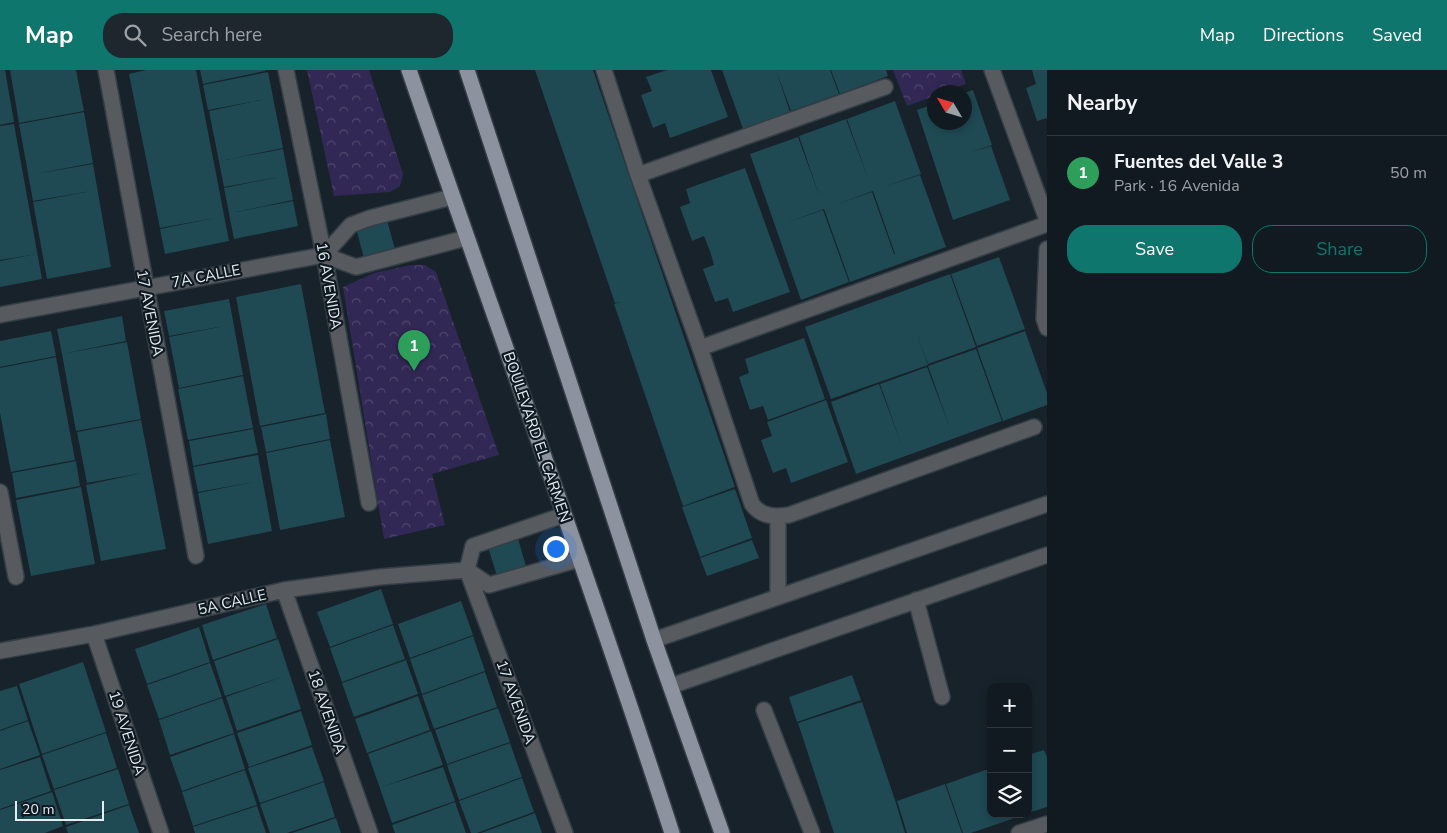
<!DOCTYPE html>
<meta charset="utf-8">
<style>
:root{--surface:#111a20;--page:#1e272d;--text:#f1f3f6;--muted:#9ca1a5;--line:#30383e;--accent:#0f766e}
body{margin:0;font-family:"Nunito Sans",sans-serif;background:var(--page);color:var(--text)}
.controls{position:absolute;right:15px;bottom:15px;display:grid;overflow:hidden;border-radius:10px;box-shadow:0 2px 8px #0003}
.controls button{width:45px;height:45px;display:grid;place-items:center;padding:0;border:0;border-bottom:1px solid var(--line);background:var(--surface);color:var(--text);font:25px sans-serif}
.compass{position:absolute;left:927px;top:15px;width:45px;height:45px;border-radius:50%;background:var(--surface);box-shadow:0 2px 8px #0003;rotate:308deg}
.scale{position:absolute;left:15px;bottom:12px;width:89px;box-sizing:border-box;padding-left:5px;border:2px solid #e5edf2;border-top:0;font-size:14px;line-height:18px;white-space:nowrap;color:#e5edf2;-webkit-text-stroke:4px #0e1921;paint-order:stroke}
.you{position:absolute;left:555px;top:478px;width:18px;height:18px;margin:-12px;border:4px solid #fff;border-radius:50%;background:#1a73e8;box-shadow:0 0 0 8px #1a73e833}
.badge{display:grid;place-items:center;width:32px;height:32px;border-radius:50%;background:var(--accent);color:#fff;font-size:16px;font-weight:700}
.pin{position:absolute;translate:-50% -41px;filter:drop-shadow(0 1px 2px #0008)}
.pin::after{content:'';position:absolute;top:26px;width:18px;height:15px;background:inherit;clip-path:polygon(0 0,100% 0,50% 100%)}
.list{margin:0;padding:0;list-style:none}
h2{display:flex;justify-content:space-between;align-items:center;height:65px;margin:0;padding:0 20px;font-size:21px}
h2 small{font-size:16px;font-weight:400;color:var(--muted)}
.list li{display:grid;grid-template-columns:32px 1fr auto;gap:15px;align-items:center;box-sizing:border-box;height:75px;padding:0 20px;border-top:1px solid var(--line)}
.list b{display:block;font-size:19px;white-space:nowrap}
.list p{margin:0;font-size:16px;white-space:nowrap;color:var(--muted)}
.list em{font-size:16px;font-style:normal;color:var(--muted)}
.actions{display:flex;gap:10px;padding:15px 20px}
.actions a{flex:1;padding:11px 0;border:1px solid var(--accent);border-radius:20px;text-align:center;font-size:18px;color:var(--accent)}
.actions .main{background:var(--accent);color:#fff}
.icon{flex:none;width:28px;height:28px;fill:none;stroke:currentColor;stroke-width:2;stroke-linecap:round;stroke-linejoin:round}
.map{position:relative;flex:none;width:1047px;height:763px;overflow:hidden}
header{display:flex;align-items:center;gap:30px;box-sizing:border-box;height:70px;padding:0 25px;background:var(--accent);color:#fff}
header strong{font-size:24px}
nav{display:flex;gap:28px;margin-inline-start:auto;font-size:18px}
.search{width:350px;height:45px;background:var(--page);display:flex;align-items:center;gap:12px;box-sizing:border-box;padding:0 18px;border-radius:20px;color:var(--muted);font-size:19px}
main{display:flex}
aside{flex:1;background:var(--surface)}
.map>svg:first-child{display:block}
.park{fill:url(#park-crowns)}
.building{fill:#1f4953;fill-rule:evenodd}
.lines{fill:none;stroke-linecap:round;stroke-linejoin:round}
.minor-casing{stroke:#343e46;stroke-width:18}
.major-casing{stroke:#343e46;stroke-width:18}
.minor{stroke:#575a5f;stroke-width:15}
.major{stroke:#8d929f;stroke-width:15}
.labels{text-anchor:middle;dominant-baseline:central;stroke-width:4.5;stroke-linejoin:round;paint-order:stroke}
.street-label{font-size:15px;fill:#e5edf2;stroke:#0e1921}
</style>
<header>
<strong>Map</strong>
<div class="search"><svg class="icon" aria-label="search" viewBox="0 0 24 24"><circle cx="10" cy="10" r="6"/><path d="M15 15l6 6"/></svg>Search here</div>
<nav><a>Map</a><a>Directions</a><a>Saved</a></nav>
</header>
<main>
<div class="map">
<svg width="1047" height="763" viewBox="0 0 1047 763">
<defs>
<pattern id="park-crowns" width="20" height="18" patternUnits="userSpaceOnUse" patternTransform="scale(1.25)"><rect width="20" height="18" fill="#322855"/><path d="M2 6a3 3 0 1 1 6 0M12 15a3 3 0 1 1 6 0" fill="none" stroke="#50486e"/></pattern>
</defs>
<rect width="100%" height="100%" fill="#17222a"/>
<path class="park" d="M307 0H369L403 104 400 116 390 122 334 126Z
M893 0H961L966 14 943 22H934V26L907 36Z
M411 195H425L436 202 499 385 432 404 445 455 384 469 343 217 374 203Z"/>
<path class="building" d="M0 0H5L14 52 0 55Z
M10 0H76L84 41 19 53Z
M146 0H196L229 171 165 184 160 159 215 148 160 158 129 4Z
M200 0H265V1L203 14Z
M535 0H593L735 417 683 436 614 234 621 232 615 233Z
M667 0H711L728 47 670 68 665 53 653 58 641 25 652 21 646 7Z
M722 0H776L790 42 743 59Z
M776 0H830L839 24 791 41Z
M831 0H886L888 6 840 24Z
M1032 0H1047V48L1037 51 1026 18 1036 14Z
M268 2 283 78 225 90 283 79 293 130 236 142 293 131 298 156 234 169 224 118 279 107 224 117 209 41 266 29 208 40 203 15Z
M973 20 992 75 971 82 991 76 1010 130 953 150 917 40 934 34V52H964V23Z
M895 31 921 104 883 117 920 105 946 177 850 212 824 139 786 153 823 140 849 212 801 230 750 84 798 67 820 128 799 66 846 49 869 111 847 49ZM873 121 895 184H894L872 122 835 135Z
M84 42 93 93 35 104 93 94 111 197 47 209 33 132 91 121 33 131 19 54Z
M14 54 42 209 0 217V191L31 185 0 190V56Z
M745 98 790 222 733 242 728 228 715 232 703 199 714 195 710 181 704 166 692 171 680 137 690 133 686 119Z
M387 150 396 183 365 192 356 158Z
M999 187 1025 259 977 276 951 204Z
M950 204 976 277 928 294 916 262 928 295 831 329 805 257Z
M301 214 325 343 260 356 236 227Z
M229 229 243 305 179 318 169 267 224 256 169 266 164 241Z
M122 246 126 271 62 284 57 259Z
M51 261 56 286 0 297V271Z
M1025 261 1047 323V335L1003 351 977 278Z
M804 268 825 329 768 350 763 336 750 340 739 307 749 303 745 289Z
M127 272 141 349 76 361 62 284Z
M976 279 1002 351 856 404 831 332 879 314 902 376 880 314 927 297 950 358 928 296Z
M56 287 75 390 11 402 0 343V298Z
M243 306 253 358 188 370 178 319Z
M826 330 848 392 791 413 786 398 773 403 761 370 772 366 767 352Z
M326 344 330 369 266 382 261 357Z
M141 350 166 479 101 491 86 415 142 403 87 413 77 362Z
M253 359 258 383 193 396 189 371Z
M330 370 345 447 280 460 266 383Z
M258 385 272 461 208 474 198 423 254 412 198 422 193 397Z
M76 391 80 416 16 428 12 403Z
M81 417 95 494 31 506 16 430Z
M735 419 752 468 700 487 682 437Z
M517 465 527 500 498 509 487 474Z
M752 470 759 488 707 506 700 488Z
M381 519 393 554 330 577 317 542Z
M461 531 473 565 410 588 398 554Z
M266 534 277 568 213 590 202 555Z
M393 555 405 589 342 612 330 578Z
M199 557 210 592 147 614 135 579Z
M473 566 485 601 422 624 410 589Z
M278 569 301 639 237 661 226 627 282 607 225 626 214 591Z
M406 590 418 624 354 647 342 613Z
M83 592 106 662 42 684 19 614Z
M210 593 222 627 159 649 147 615Z
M485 602 497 637 434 659 422 625Z
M852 605 861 630 797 652 789 627Z
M17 616 28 650 0 660V621Z
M418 626 430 660 367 683 355 649Z
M222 628 234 663 170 685 159 650Z
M862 632 896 733 905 763H834L798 653Z
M498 638 510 672 447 694 435 660Z
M301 641 312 675 249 697 237 663Z
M28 651 40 685 0 699V661Z
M431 661 443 695 382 717 443 697 455 731 392 753 368 684Z
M106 663 117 698 54 719 42 685Z
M234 664 245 699 182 721 170 687Z
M510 673 522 707 459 730 447 695Z
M312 677 324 711 260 733 248 698Z
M1044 680 1047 687V737L1028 743V685Z
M40 687 51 721 0 739V700Z
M991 698V744H1011L1012 749 971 763H963L946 714Z
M118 699 129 734 66 755 54 720Z
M245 700 257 735 193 756 182 722Z
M522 708 534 742 477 763H471L459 731Z
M324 712 335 747 287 763H270L260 734Z
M945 714 962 763H907L897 731Z
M52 722 63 756 45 763H0V740Z
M455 732 466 763H395L392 755Z
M129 735 139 763H68L66 757Z
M257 736 266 763H195L193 757Z
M535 743 542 763H481Z
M336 748 341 763H292Z"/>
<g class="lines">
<g class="minor-casing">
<path id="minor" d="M106 0 196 486
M286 0 324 185 369 433
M604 0 638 105 700 278 752 434C761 447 775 447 789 445L1034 357
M992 0 1047 150
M638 105 885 17
M1047 179 1044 249 1047 258
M324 185 356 197 466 168
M324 185 351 155 370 148 452 127
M0 245 324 185
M700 278 1047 154
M0 422 16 507
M778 446V527
M467 500 565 763
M467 500 489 515 580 489
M467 500 473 476 564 445
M284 520 370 763
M916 530 942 627
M94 564 161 763
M654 570 1047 434
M0 581 94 564 284 520 380 507 467 500
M671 616 1047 485
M764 640 812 763
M1019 763 1047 754"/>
</g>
<g class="major-casing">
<path id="major" d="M409 0C496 254 589 507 672 763
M467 0 654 570 722 763"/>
</g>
<use href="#minor" class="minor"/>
<use href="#major" class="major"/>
</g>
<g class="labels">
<g class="street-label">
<text transform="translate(206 206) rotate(-11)">7A CALLE</text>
<text transform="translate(329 216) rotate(80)">16 AVENIDA</text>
<text transform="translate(150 243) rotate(79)">17 AVENIDA</text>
<text transform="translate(537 367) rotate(71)">BOULEVARD EL CARMEN</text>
<text transform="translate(232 532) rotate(-13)">5A CALLE</text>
<text transform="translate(516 632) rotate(70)">17 AVENIDA</text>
<text transform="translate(327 642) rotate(71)">18 AVENIDA</text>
<text transform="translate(127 663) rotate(72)">19 AVENIDA</text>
</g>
</g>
</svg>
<div class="controls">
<button>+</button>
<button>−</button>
<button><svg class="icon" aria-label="layers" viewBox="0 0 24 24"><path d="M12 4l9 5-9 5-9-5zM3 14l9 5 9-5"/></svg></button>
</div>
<svg class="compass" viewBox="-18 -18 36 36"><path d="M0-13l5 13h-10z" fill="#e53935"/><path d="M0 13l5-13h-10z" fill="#9ca1a5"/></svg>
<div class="scale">20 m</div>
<div class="you"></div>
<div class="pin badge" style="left:414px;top:301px;background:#2e9e5b">1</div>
</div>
<aside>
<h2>Nearby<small></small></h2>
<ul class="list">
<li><span class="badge" style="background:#2e9e5b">1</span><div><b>Fuentes del Valle 3</b><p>Park · 16 Avenida</p></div><em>50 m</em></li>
</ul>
<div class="actions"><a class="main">Save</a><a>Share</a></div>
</aside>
</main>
